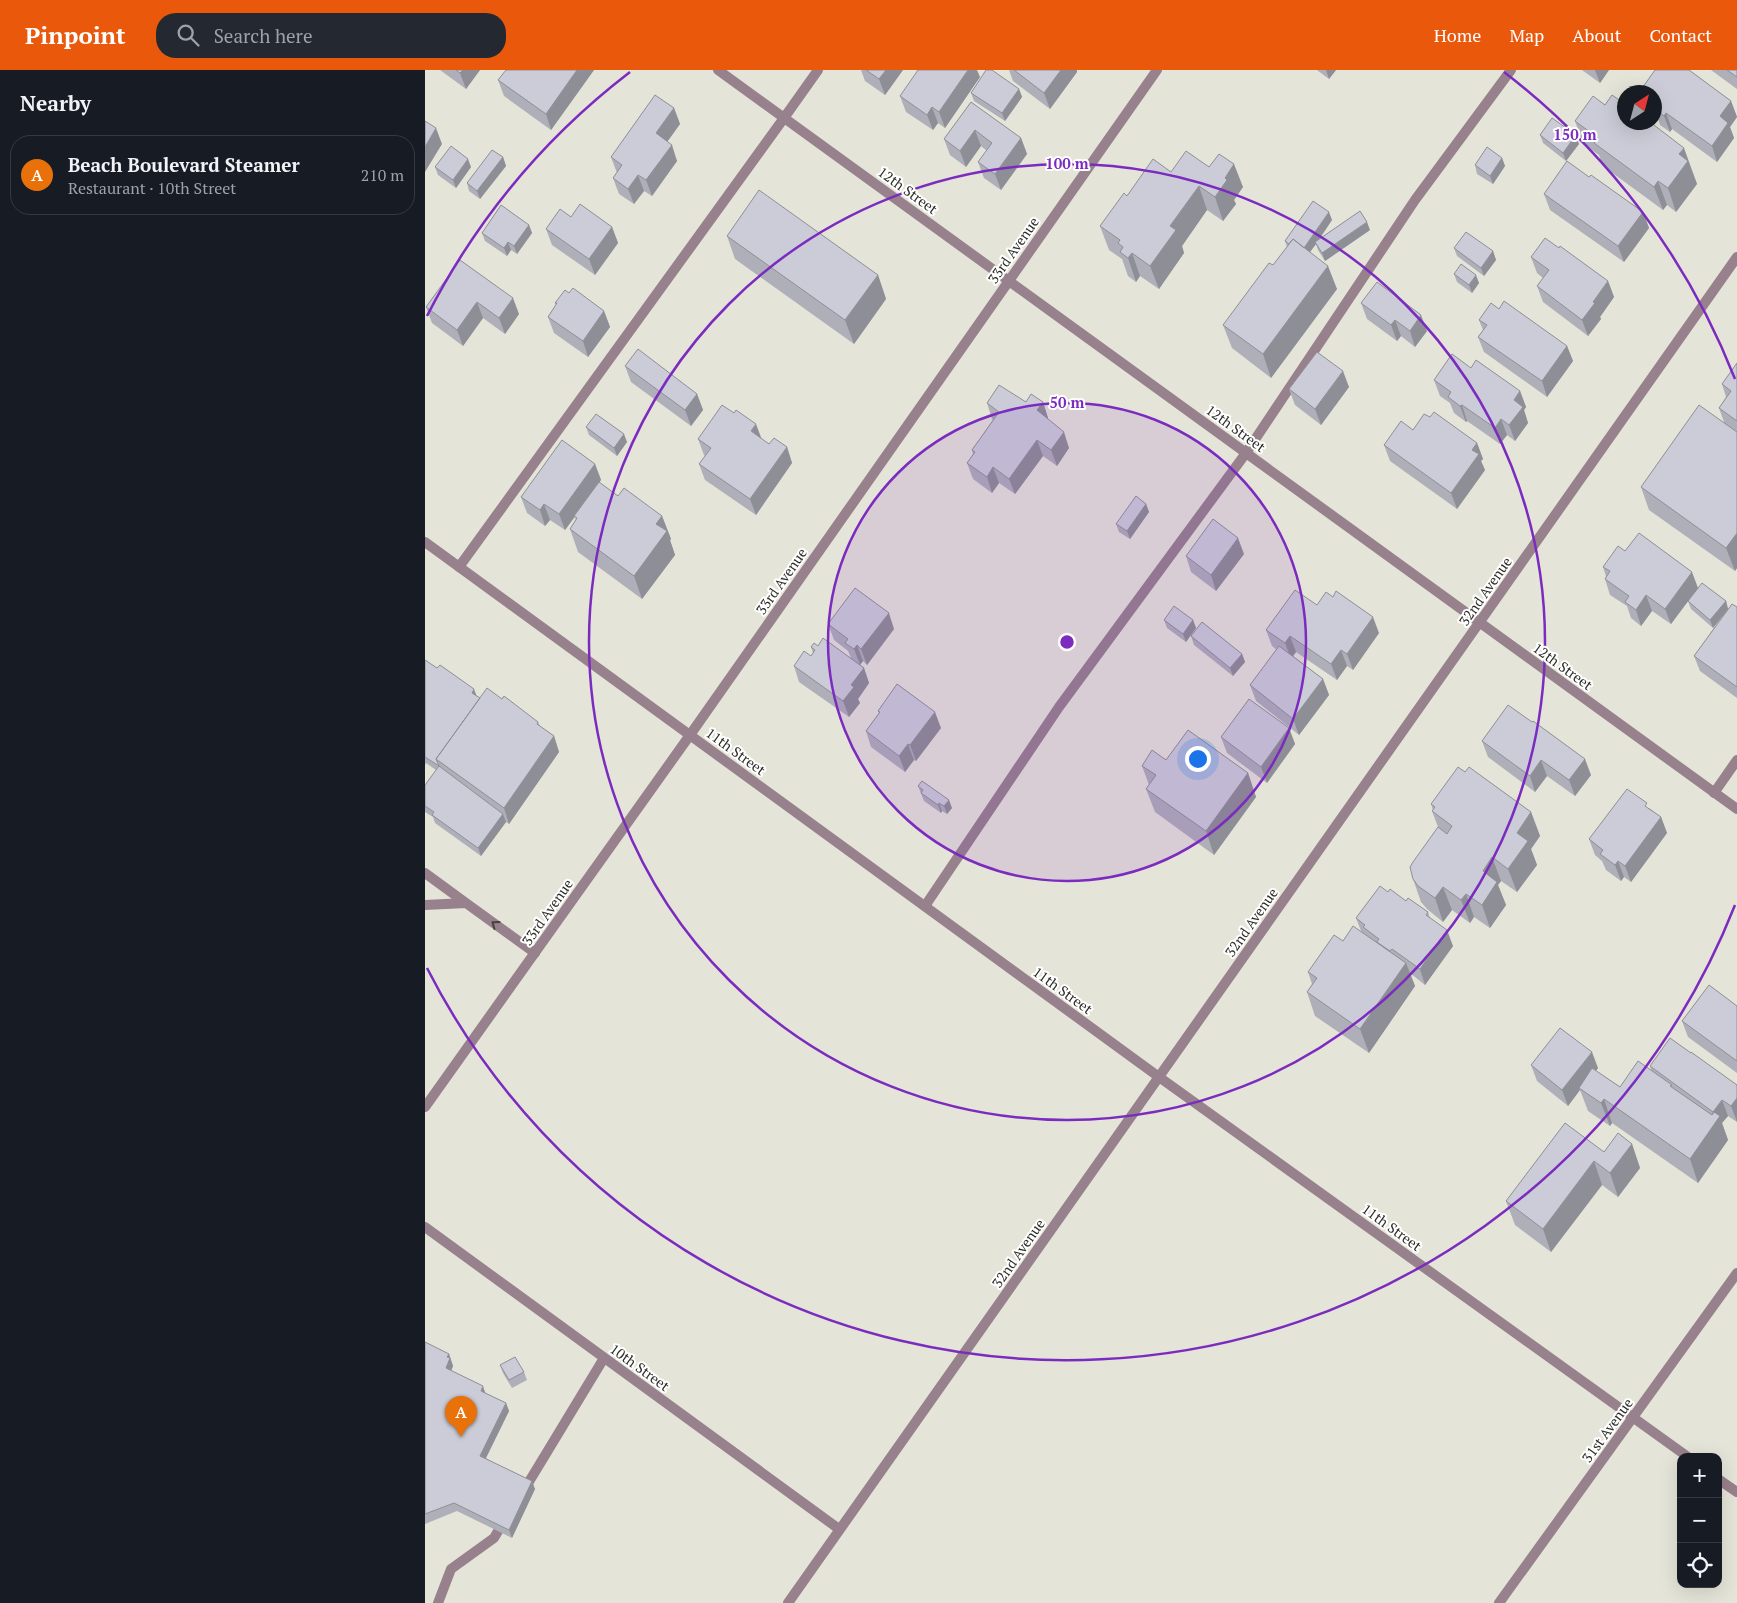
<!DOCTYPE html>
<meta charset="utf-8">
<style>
:root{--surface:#171b24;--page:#242831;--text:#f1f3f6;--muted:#9ea1a6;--line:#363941;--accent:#ea580c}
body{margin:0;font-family:"PT Serif",serif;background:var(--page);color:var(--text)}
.controls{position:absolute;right:15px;bottom:15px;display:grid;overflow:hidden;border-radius:10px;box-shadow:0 5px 20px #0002}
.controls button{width:45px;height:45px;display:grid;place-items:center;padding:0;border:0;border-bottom:1px solid var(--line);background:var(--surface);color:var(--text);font:25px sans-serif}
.compass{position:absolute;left:1192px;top:15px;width:45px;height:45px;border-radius:50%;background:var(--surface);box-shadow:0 5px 20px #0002;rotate:36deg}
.you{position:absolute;left:772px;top:688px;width:18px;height:18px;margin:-12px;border:4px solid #fff;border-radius:50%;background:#1a73e8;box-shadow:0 0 0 8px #1a73e833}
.badge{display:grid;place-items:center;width:32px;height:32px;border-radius:50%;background:var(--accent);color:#fff;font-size:16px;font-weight:700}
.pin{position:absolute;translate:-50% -41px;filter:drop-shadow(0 1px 2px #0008)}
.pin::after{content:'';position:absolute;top:26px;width:18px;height:15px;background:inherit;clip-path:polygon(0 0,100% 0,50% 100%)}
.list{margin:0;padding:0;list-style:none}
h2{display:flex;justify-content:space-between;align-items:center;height:65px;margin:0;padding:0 20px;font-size:21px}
h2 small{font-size:16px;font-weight:400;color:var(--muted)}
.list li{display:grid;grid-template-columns:32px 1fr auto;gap:15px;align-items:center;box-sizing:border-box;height:80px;margin:0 10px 10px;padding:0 10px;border:1px solid var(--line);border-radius:20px}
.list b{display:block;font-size:19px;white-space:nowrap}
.list p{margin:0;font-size:16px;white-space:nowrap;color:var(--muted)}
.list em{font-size:16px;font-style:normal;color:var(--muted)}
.icon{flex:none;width:28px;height:28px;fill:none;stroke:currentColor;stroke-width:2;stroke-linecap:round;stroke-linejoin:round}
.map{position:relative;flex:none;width:1312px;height:1533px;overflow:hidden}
header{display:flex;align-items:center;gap:30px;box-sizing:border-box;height:70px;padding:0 25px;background:var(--accent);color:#fff}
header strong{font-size:24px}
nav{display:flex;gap:28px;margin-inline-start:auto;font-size:18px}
.search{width:350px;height:45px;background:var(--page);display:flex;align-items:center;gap:12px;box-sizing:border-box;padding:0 18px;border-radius:20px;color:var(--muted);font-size:19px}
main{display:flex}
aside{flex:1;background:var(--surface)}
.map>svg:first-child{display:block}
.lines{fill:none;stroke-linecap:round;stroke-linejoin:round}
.service{stroke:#97818c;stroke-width:10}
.minor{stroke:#97818c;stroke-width:10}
.tertiary{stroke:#97818c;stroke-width:10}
.wall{fill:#afafb9}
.shaded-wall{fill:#8e8f96}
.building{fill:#cbccd7;stroke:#8e8f96}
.oneway{stroke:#474141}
.ring{fill:none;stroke:#7b2cbf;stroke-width:2.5}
.labels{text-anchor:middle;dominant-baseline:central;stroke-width:4;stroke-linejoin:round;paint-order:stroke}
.street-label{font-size:14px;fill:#2c2c28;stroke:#fff}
.centre{fill:#7b2cbf;stroke:#fff;stroke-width:2.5}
.ring-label{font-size:15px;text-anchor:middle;font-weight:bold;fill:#7b2cbf;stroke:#fff;stroke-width:4;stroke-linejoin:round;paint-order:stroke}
</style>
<header>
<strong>Pinpoint</strong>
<div class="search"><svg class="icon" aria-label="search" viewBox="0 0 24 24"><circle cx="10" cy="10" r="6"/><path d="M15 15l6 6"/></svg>Search here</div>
<nav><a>Home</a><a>Map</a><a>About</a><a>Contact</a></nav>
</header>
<main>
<aside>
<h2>Nearby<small></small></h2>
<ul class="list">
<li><span class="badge" style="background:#e8710a">A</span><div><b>Beach Boulevard Steamer</b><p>Restaurant · 10th Street</p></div><em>210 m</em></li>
</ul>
</aside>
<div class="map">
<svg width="1312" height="1533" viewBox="0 0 1312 1533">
<rect width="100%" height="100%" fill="#e5e4d8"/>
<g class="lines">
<path class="service" d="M34 497 359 48 393 0
M1289 723 1312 690
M0 803 41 833
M0 835 41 833 110 883
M500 836 634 637 821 383 990 130 1086 0
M99 1420 179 1288
M13 1533 26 1499 69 1468 79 1451"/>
<path class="minor" d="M293 0 1312 739
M0 472 734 1007 1263 1387
M0 1157 414 1459
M1293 1409 1312 1422
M363 1533 1312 187
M1074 1533 1312 1203"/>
<path class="tertiary" d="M0 1037 265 665 732 0"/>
</g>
<path class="wall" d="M15 0H55L41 19Z
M169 0 126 60 79 26 73 10Z
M436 0H478L460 25 440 11Z
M584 0H652V2L625 39 588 11Z
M892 0H911L904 9Z
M1157 0H1184L1175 13Z
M1230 0H1264L1306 31 1312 47 1305 57 1309 68 1292 92 1247 59 1245 62 1235 55 1232 45 1230 43V22H1216L1215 21Z
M1286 0H1312V19Z
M555 7 520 58 513 53 508 60 481 42 475 26Z
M594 19 597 27 580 51 549 31 546 23Z
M546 32 596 68 602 84 576 120 559 108 553 92 562 81 556 76 541 97 525 85 519 69Z
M249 38 255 54 242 72 252 91 227 126 219 121 209 134 194 124 188 108 192 103 186 87Z
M1150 51 1267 101 1272 114 1251 142 1242 135 1238 140 1178 96 1174 85 1158 74Z
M1115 65 1154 74 1141 91 1118 73Z
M78 87 81 96 55 129 44 121 42 113Z
M1077 88 1080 96 1068 114 1052 104 1050 95Z
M10 97H46L31 118 13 105Z
M784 97 818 117 809 130 811 134 798 151 782 140 757 176 759 183 734 219 715 206 711 212 703 206 697 189 684 180 675 156 702 126 746 102Z
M1164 107 1218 142 1224 158 1199 192 1125 140 1119 124Z
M146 147 187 157 193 173 170 205 127 175 121 159Z
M907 150 894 169 945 160 900 191 893 180 891 174 885 182 912 219 846 308 807 278 798 255 848 195 862 177 860 171Z
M104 155 107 163 92 184 86 180 82 186 60 171 57 163Z
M302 166 453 205 461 229 429 274 310 189Z
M1029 178 1068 181 1071 190 1059 206 1032 186Z
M1106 187 1183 211 1189 227 1175 247 1176 249 1163 266 1118 232 1112 216 1118 208 1112 203Z
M35 190 94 244 80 264 58 248 38 276 7 253 1 237Z
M1029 204 1054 213 1047 223 1032 212Z
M144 223 179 241 185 257 163 287 129 263 123 247 131 235 130 233Z
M936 233 1002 261 990 277 976 266 972 271 942 249Z
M1074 239 1142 276 1148 291 1122 327 1059 282 1053 267 1058 260 1054 250Z
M1312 293V498L1310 501 1224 440 1216 417 1299 352 1294 338 1301 327 1297 314Z
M200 296 272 324 278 340 266 356 206 312Z
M1046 298 1095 321 1101 337 1099 340 1103 353 1090 371 1082 365 1075 374 1042 351 1041 352 1029 343 1025 333 1015 326 1009 310Z
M924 317 896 355 870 335 864 319Z
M601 332H618L623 348V349L644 378 632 396 618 386 590 424 574 413 567 423 548 409 542 393 548 384 547 380 568 350 567 349 562 333Z
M161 357 202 372 192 386 164 365Z
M988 360 1052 373 1058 389 1056 391 1060 400 1032 439 965 391 959 375Z
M336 368 344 374 362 377 367 393 331 445 280 410 274 394 280 386 279 385 273 369Z
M170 394 176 410 174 412 193 426 237 446 246 469 245 470 250 485 217 529 153 482 145 459 151 450 150 447 140 460 125 450 120 456 102 443 96 427Z
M721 434 724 442 705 469 694 462 691 454Z
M1200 481 1273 518 1263 530 1301 531 1303 539 1312 537V628L1275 601 1269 586 1299 544 1288 558 1266 539 1263 531 1246 554 1227 541 1216 556 1206 548 1202 536 1185 525 1180 509 1181 506 1178 497Z
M819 484 791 521 766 502 761 486Z
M892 535 954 563 928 600 922 596 912 610 871 582 868 586 898 609 904 625 874 665 831 631 825 615 852 580 847 576 841 560Z
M739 550H768L771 558 761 572 742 558Z
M403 554 469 559 442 595 438 591 435 595 439 598 444 613 433 629 435 633 424 647 374 612 369 596 386 586 388 583 386 577 393 576 426 588 423 581 409 570Z
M766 566 817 584 820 592 808 606 769 575Z
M0 590 55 628 77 629 113 652 115 656 129 666 134 682 84 754 81 752 56 786 10 753 8 747 0 742V715L11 700 1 693 0 695Z
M453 641 516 658 491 691 489 690 480 702 446 677 441 661 454 643Z
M1107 652 1166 705 1150 726 1122 706 1110 722 1063 687 1057 671Z
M864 658 870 674 842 713 802 683 796 667Z
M741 690 823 703 831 727 789 785 730 742 721 719 724 715 717 696Z
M1040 702 1106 742 1115 766 1106 779 1112 795 1092 822 1076 811 1073 815 1081 835 1065 858 1049 847 1045 853 1027 840 1018 852 1002 839 996 832 988 809 1013 757 1007 741 1008 740 1006 734Z
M493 716 527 738 522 744 517 741 516 743 499 731Z
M1224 738 1236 747 1242 763 1206 812 1199 807 1196 811 1181 800 1177 791 1170 785 1164 769Z
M963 822 1003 842 1005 848 1028 876 1000 915 985 903 990 916 944 983 890 946 882 922 887 914 883 902 918 871 936 861 931 848Z
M1312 936V1003L1263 967 1257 951Z
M1266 983 1312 1015V1052L1303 1046 1297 1053 1303 1070 1273 1113 1187 1053 1185 1056 1163 1041 1155 1020 1143 1036 1112 1011 1106 995 1173 998 1171 1001 1195 1017 1226 1000 1225 996Z
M1207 1074 1215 1098 1193 1127 1177 1115 1126 1182 1090 1155 1081 1131 1179 1082Z
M0 1272 24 1284 28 1296 26 1301 60 1323 81 1333 84 1341 61 1388 110 1419 87 1468 32 1441 0 1454Z
M75 1295 99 1302 102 1310 87 1318 78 1303Z"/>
<path class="shaded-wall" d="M38 0H55L41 19 35 3Z
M152 0H169L126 60 121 44Z
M461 0H478L460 25 454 9Z
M543 0H552L555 7 520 58 514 42Z
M636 0H652V2L625 39 619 23Z
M901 0H911L904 9Z
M1170 0H1184L1175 13Z
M594 19 597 27 580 51 577 43Z
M1306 31 1312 47 1305 57 1309 68 1292 92 1287 76 1295 46Z
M507 37 513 53 508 60 502 45Z
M249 38 255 54 237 79 231 63Z
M1241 43 1247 59 1245 62 1239 46Z
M11 58 17 74 0 102V77Z
M550 60 556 76 541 97 535 81Z
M1151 65 1154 74 1141 91 1138 83Z
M596 68 602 84 576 120 570 104Z
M247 75 252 91 227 126 221 110Z
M1259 78 1272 114 1251 142 1243 118 1254 84Z
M78 87 81 96 55 129 52 121Z
M1077 88 1080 96 1068 114 1065 106Z
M43 89 46 97 31 118 28 110Z
M809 94 818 117 809 130 811 134 798 151 790 127 800 108Z
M213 105 219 121 209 134 203 119Z
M1233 111 1242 135 1238 140 1229 117Z
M774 116 782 140 757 176 759 183 734 219 725 196 745 156Z
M904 142 907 150 891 174 890 172 891 174 879 190 876 182Z
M1218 142 1224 158 1199 192 1193 176Z
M942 152 945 160 900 191 897 183Z
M104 155 107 163 92 184 89 176Z
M187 157 193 173 170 205 164 189Z
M83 172 86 180 82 186 79 178Z
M1068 181 1071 190 1059 206 1056 198Z
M707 183 715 206 711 212 703 188Z
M903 196 912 219 846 308 838 284Z
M453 205 461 229 429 274 420 250Z
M1051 205 1054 213 1047 223 1044 215Z
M1183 211 1189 227 1175 247 1176 249 1163 266 1157 250 1168 232Z
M88 228 94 244 80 264 74 248Z
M52 232 58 248 38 276 32 260Z
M179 241 185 257 163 287 158 271Z
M996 245 1002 261 990 277 985 261Z
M970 250 976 266 972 271 966 255Z
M1142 276 1148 291 1122 327 1117 311Z
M918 301 924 317 896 355 890 339Z
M1095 321 1101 337 1099 340 1103 353 1090 371 1084 355 1089 330Z
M272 324 278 340 266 356 260 340Z
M618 332 623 348 618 356 612 340Z
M1037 335 1042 351 1041 352 1035 336Z
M1076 349 1082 365 1075 374 1070 358Z
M331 354 337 370 326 361Z
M639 362 644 378 632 396 626 380Z
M199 364 202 372 192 386 189 378Z
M612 370 618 386 590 424 584 409Z
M1052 373 1058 389 1056 391 1060 400 1032 439 1026 423 1047 380Z
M362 377 367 393 331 445 325 429Z
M170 394 176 410 140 460 134 444Z
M568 397 574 413 567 423 562 407Z
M119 434 125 450 120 456 115 440Z
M721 434 724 442 705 469 702 461Z
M237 446 246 469 245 470 250 485 217 529 209 506 231 454Z
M1312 463V498L1310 501 1301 478Z
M813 468 819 484 791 521 786 505Z
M1267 502 1273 518 1246 554 1240 539Z
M1221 525 1227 541 1216 556 1211 540Z
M1301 531 1303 539 1288 558 1285 550Z
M464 543 469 559 442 595 436 579Z
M948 547 954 563 928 600 922 584Z
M768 550 771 558 761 572 758 564Z
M865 566 871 582 866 589 860 573Z
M432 575 438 591 435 595 429 579Z
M916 580 922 596 912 610 906 594Z
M817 584 820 592 808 606 805 598Z
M439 598 444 613 433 629 435 633 424 647 418 631 426 615Z
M898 609 904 625 874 665 868 649Z
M49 619 52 627 47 623Z
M510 642 516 658 491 691 485 675Z
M864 658 870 674 842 713 836 697Z
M129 666 134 682 84 754 79 738Z
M483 674 489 690 480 702 474 686Z
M1160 689 1166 705 1150 726 1144 710Z
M1116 690 1122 706 1110 722 1105 706Z
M823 703 831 727 789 785 781 761Z
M524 730 527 738 522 744 519 736Z
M514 733 517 741 516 743 513 735Z
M1106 742 1115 766 1106 779 1112 795 1092 822 1083 799 1092 763Z
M78 744 81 752 56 786 53 778Z
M1236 747 1242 763 1206 812 1200 796Z
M1067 787 1076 811 1073 815 1081 835 1065 858 1057 835 1058 801Z
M1193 791 1199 807 1196 811 1190 795Z
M1018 817 1027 840 1018 852 1010 828Z
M1041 824 1049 847 1045 853 1036 830Z
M1022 860 1028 876 1000 915 995 899Z
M981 893 990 916 944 983 935 959Z
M1167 982 1173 998 1156 1019 1154 1018 1155 1020 1143 1036 1137 1020Z
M1312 1028V1052L1306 1036Z
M1179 1029 1187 1053 1185 1056 1176 1033Z
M1297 1030 1303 1046 1297 1053 1303 1070 1273 1113 1265 1089 1288 1042Z
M1207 1074 1215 1098 1193 1127 1185 1103Z
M1169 1091 1177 1115 1126 1182 1118 1159Z
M24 1284 28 1296 24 1306 21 1298 22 1287Z
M58 1316 61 1325 56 1321Z
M81 1333 84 1341 58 1394 55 1386Z
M107 1411 110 1419 87 1468 84 1460Z"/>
<path class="building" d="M31 0H38L35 3Z
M81 0H152L121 44 73 10Z
M441 0H461L454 9Z
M493 0H543L514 42 507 37 502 45 475 26Z
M561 0H567L594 19 577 43 546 23Z
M589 0H636L619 23Z
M1230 0H1264L1306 31 1295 46 1303 53 1287 76 1241 43 1239 46 1230 39 1233 34 1230 32V22H1217L1215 21Z
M1302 0H1312V7Z
M230 25 249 38 231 63 247 75 221 110 213 105 203 119 188 108 197 95 186 87Z
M1187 25 1200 34V52H1225L1259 78 1254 84 1263 91 1243 118 1233 111 1229 117 1169 73 1173 68 1150 51 1168 26 1180 35Z
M546 32 596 68 570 104 553 92 567 73 550 60 535 81 519 69Z
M1127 48 1151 65 1138 83 1115 65Z
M0 51 11 58 0 77Z
M26 76 43 89 28 110 10 97Z
M1062 77 1077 88 1065 106 1050 95Z
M67 80 78 87 52 121 42 113Z
M761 81 784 97 794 84 809 94 800 108 802 110 790 127 774 116 745 156 751 160 725 196 707 183 703 188 695 182 698 177 693 173 695 170 675 156 699 123 702 126 728 89 746 102Z
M1142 91 1164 107 1166 105 1218 142 1193 176 1119 124Z
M334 120 453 205 420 250 302 166Z
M888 131 904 142 879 178 868 169 864 174 860 171Z
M155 134 187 157 164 189 121 159 135 139 146 147Z
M76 135 104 155 89 176 83 172 79 178 57 163Z
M935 141 942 152 897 183 890 172Z
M1041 162 1068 181 1056 198 1029 178Z
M1120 168 1134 178 1135 176 1183 211 1168 232 1170 233 1157 250 1112 216 1124 200 1106 187Z
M868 169 903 196 838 284 798 255 844 193 848 195Z
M35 190 88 228 74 248 52 232 32 260 1 237Z
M1036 194 1051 205 1044 215 1029 204Z
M952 212 996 245 985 261 970 250 966 255 936 233Z
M148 218 179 241 158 271 123 247 132 233H130L140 220 144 223Z
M1079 231 1142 276 1117 311 1053 267 1062 255 1054 250 1066 233 1074 239Z
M213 279 272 324 260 340 200 296Z
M892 282 918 301 890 339 864 319Z
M1027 284 1046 298 1051 290 1095 321 1089 330 1098 337 1084 355 1076 349 1070 358 1037 335 1035 336 1023 327 1026 322 1009 310Z
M1312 293V351L1294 338 1306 321 1297 314Z
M574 315 601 332 606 324 618 332 612 340 639 362 626 380 612 370 584 409 568 397 562 407 542 393 550 382 547 380 574 342 562 333Z
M297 335 309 343 311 340 331 354 326 361 344 374 349 368 362 377 325 429 274 394 286 378 273 369Z
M1274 335 1312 362V463L1301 478 1216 417Z
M1009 342 1052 373 1047 380 1054 384 1026 423 959 375 976 351 988 360 999 344 1005 347Z
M171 344 199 364 189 378 161 357Z
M137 370 170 394 134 444 119 434 115 440 96 427Z
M174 412 193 426 199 418 237 446 231 454 242 461 209 506 145 459 152 448 149 446Z
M711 426 721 434 702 461 691 454Z
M788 449 813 468 786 505 761 486Z
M1214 463 1267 502 1240 539 1221 525 1211 540 1200 532 1204 526 1180 509 1185 501 1178 497 1193 476 1200 481Z
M1277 513 1301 531 1285 550 1263 531Z
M430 518 464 543 436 579 432 575 429 579 420 573 423 569 403 554Z
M870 520 892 535 901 522 908 527 911 521 948 547 922 584 916 580 906 594 865 566 860 573 841 560Z
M1307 534 1312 537V617L1269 586Z
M749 536 768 550 758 564 739 550Z
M777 552 817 584 805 598 766 566Z
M398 568 439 598 426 615 429 617 418 631 369 596 379 581 386 586 390 580 386 577 389 573 393 576Z
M854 576 898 609 868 649 825 615Z
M0 590 12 598 15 595 49 619 47 623 55 628 11 689 14 696 0 687Z
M472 614 510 642 485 675 483 674 474 686 441 661 455 642 453 641Z
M62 618 77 629 79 626 113 652 112 654 129 666 79 738 11 689Z
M824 629 864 658 836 697 796 667Z
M1083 635 1107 652 1108 651 1160 689 1144 710 1116 690 1105 706 1057 671Z
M763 660 823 703 781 761 721 719 731 705 717 696 727 680 741 690Z
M14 696 78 744 53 778 7 745 9 742 0 736V715Z
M1033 697 1040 702 1044 697 1106 742 1092 763 1103 771 1083 799 1067 787 1058 801 1072 812 1057 835 1041 824 1036 830 1018 817 1010 828 993 816 988 809 985 797 988 792 1013 757 1022 764 1027 756 1007 741 1010 737 1006 734Z
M497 711 524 730 519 736 514 733 513 735 496 723 498 720 493 716Z
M1202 719 1222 733 1220 736 1236 747 1200 796 1193 791 1190 795 1175 784 1178 780 1164 769Z
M955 816 963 822 965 819 981 831 983 828 1003 842 1001 845 1022 860 995 899 967 879 965 881 952 872 954 869 938 857 940 855 931 848Z
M928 856 981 893 935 959 882 922 892 908 883 902 909 865 918 871Z
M1284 915 1312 936V991L1257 951Z
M1135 958 1167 982 1137 1020 1106 995Z
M1245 968 1266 983V982L1312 1015V1028L1306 1036 1297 1030 1288 1042 1225 996Z
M1213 991 1247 1015 1245 1016 1287 1045 1289 1042 1295 1046 1265 1089 1179 1029 1176 1033 1154 1018 1167 998 1195 1017Z
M1140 1053 1179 1082 1193 1063 1207 1074 1185 1103 1169 1091 1118 1159 1081 1131Z
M0 1272 24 1284 22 1287 25 1288 21 1298 58 1316 56 1321 81 1333 55 1386 107 1411 84 1460 29 1433 0 1444Z
M90 1287 99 1302 84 1310 75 1295Z"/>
<defs><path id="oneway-chevron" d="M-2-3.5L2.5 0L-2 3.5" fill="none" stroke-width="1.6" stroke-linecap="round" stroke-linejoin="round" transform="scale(1.25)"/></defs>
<use class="oneway" href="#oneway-chevron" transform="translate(70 854) rotate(-144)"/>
<circle cx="642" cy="572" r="239" fill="#7b2cbf" fill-opacity=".12"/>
<g class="ring">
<circle cx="642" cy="572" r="239"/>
<circle cx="642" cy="572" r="478"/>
<path d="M1310 835A718 718 0 0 1 2 898M2 246A718 718 0 0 1 205 2M1079 2A718 718 0 0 1 1310 309"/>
</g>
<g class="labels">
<g class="street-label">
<text transform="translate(483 120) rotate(36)">12th Street</text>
<text transform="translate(588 180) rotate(-55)">33rd Avenue</text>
<text transform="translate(811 358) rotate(36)">12th Street</text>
<text transform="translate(356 511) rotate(-55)">33rd Avenue</text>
<text transform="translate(1060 521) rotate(-55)">32nd Avenue</text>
<text transform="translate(1138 596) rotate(36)">12th Street</text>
<text transform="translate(311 681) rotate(36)">11th Street</text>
<text transform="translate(122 842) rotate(-55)">33rd Avenue</text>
<text transform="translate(826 852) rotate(-55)">32nd Avenue</text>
<text transform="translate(638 920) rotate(36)">11th Street</text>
<text transform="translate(967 1157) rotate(36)">11th Street</text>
<text transform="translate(593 1183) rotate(-55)">32nd Avenue</text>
<text transform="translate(215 1297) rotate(36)">10th Street</text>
<text transform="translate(1182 1360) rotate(-54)">31st Avenue</text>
</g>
</g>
<circle cx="642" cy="572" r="8" class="centre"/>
<g class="ring-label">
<text x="1150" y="70">150 m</text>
<text x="642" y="99">100 m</text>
<text x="642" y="338">50 m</text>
</g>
</svg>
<div class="controls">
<button>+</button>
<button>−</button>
<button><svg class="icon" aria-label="locate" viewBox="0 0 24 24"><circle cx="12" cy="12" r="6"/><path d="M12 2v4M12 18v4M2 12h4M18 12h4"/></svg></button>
</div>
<svg class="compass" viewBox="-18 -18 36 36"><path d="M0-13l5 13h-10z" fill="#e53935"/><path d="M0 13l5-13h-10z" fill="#9ea1a6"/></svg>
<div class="you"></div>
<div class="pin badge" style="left:36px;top:1367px;background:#e8710a">A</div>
</div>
</main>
